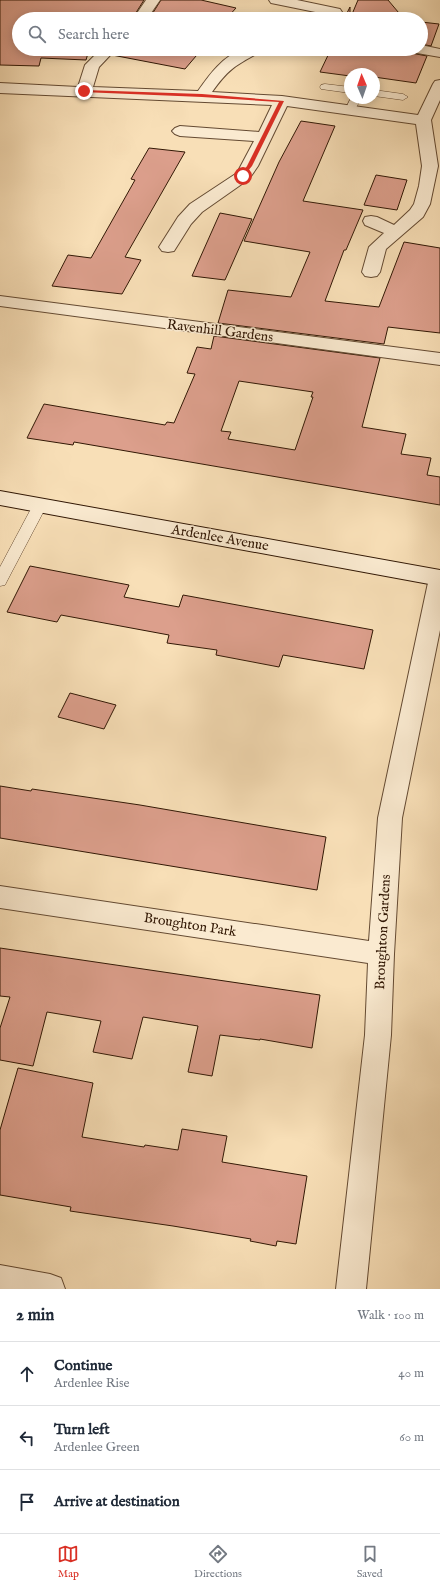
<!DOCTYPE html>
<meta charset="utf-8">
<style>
:root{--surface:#fff;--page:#f2f2f3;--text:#1f2937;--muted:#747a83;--line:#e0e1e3;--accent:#d93025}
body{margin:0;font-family:"IM FELL English",serif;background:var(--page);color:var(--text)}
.compass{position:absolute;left:344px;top:68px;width:36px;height:36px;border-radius:50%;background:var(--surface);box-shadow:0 2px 10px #0003;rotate:358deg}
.stop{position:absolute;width:12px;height:12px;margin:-9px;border:3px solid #d93025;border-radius:50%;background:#fff}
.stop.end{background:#d93025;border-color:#fff;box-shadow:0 1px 4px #0008}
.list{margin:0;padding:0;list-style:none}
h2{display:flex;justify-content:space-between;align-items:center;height:52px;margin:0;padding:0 16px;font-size:17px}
h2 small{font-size:13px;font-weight:400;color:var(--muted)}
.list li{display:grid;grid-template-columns:26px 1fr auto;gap:12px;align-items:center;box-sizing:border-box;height:64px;padding:0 16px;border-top:1px solid var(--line)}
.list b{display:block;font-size:15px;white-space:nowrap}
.list p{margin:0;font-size:13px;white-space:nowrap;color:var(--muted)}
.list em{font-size:13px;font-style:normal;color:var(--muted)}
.icon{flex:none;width:22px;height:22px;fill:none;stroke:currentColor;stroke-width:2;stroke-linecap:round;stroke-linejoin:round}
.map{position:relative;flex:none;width:440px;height:1289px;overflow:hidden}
.search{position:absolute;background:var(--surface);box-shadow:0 2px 10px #0003;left:12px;right:12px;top:12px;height:44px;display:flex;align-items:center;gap:10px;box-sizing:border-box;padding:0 14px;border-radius:22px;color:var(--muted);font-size:15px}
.sheet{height:244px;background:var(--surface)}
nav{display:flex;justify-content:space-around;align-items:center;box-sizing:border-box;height:56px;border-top:1px solid var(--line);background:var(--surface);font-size:11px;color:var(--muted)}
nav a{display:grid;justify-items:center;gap:2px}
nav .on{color:var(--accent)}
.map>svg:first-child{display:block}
.building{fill:#dc9f8c;stroke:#321805;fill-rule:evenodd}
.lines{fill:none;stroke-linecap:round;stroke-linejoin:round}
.lane-casing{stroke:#644a32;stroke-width:1}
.street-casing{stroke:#644a32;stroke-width:2}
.secondary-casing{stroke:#321805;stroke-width:2}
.lane{fill:#faead0;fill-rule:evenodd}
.street{fill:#faead0;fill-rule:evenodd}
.secondary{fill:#faead0;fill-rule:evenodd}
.route{fill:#d93025}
.labels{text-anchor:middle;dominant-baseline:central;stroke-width:3;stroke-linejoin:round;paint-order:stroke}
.street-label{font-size:14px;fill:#321805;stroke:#faead0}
</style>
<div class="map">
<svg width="440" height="1289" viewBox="0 0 440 1289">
<rect width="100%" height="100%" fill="#f8dfb7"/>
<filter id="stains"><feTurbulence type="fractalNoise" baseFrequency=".005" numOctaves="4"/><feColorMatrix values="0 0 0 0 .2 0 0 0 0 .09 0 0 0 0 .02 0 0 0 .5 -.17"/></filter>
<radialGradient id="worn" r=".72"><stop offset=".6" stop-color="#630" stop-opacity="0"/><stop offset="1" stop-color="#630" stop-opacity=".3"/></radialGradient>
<path class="building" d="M0 0H144L132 19H19V49H99L96 52 89 50 86 60 41 58 39 66 0 65Z
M161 0H201L236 8 226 19H149Z
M358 0H388L404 19H344L350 7V19Z
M421 22 439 24 431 46 421 44Z
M117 49H202L185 69 112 55Z
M331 49H408L411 53 427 56 416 83 374 77V74H350V76L320 72Z
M301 121 335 126 303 201 363 210 346 250H344L325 301 379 307 404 242 440 248V333L388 327 384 344 218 323 228 290 291 297 310 252 244 241 279 162Z
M149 148 185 152 125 257 141 260 122 294 52 286 68 255 91 258 135 180 131 179Z
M376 175 407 180 397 210 364 205Z
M220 213 252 219 225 280 192 276Z
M214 336 380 358 362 427 406 434 401 454 431 458 427 475 440 477V505L74 442 73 445 27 438 44 404 165 425 167 422 174 423 195 374 187 373 197 347 211 349ZM239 381 313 392 311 397H313L295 450 228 439 231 432 221 431Z
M30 566 129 585 124 597 179 607 183 595 373 630 364 669 283 655 279 667 216 655 217 650 167 643 169 635 61 615 57 622 7 612Z
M70 693 116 705 104 729 58 717Z
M0 786 31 791 32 789 140 805 326 837 317 890 0 838Z
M0 948 320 995 312 1048 260 1039V1040L220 1035 212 1076 188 1072 198 1026 143 1017 132 1059 93 1052 101 1021 47 1012 33 1066 0 1060V1028L10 997 0 996Z
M18 1068 93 1083 82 1137 144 1147 145 1145 178 1150 182 1129 227 1136 222 1162 307 1176 296 1244 277 1241 276 1246 250 1241 251 1239 173 1226 70 1211 71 1207 0 1195V1130Z"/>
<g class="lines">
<g class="lane-casing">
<path id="lane" d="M325 84 350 87V93L321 89 320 87 321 85Z
M374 90 403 94 408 97 403 100 374 96Z
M351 98H361L354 112 350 113 345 110Z
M40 500 45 502 47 505 7 581 5 585 0 586V567L33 505 35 502Z"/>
</g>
<g class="street-casing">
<path id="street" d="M146 0H160L147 19H133Z
M269 0H297L340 9 342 12 340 15 335 16 276 4 271 3Z
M421 45 440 49V57L411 52 409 49H421Z
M101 49H116L99 67 93 87 198 91C210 74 222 57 243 49 249 48 257 49 262 49L260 52C236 65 228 69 212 92L282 96 418 115 433 84 435 81 440 80V100L431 120 438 166 430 204 423 217 386 249 380 272 377 276 371 277 365 276 362 272 369 247 384 233 365 225 363 221 365 217 371 216 377 217 394 225 410 210 414 204 419 186 422 166 416 124 287 106 258 166 249 179 202 212 191 224 174 251 168 252 162 251 159 247 178 217 190 204 237 173 254 141 180 136 175 134 172 131 175 128 180 126 259 132 272 105 0 93V83L78 87 85 65Z
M0 296 440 353V365L0 306Z
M440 570V630L402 818 394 954 391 1035 366 1289H336L365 1035 368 963 0 908V886L369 941 378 818 429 578 433 573Z
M0 1265 50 1274 61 1278 65 1289H0Z"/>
</g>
<g class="secondary-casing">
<path id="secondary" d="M0 491 440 570V586L0 505Z"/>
</g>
<use href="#lane" class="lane"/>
<use href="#street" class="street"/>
<use href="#secondary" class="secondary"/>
</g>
<path class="route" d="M84 90 202 94 284 101 252 166 243 177 240 176 247 166 279 102 202 97 82 92Z"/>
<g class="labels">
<g class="street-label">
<text transform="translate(220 331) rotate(7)">Ravenhill Gardens</text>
<text transform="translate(220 538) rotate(10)">Ardenlee Avenue</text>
<text transform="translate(190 925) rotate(9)">Broughton Park</text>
<text transform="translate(383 932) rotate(-87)">Broughton Gardens</text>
</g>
</g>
<rect width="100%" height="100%" filter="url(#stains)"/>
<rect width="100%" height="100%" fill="url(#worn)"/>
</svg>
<svg class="compass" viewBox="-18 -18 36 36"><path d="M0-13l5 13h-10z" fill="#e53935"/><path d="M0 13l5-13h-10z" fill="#747a83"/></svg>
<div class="stop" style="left:243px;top:176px"></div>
<div class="stop end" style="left:84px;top:91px"></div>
<div class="search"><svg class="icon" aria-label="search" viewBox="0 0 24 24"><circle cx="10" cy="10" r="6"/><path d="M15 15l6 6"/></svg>Search here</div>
</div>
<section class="sheet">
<h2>2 min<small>Walk · 100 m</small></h2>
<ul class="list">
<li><svg class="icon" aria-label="ahead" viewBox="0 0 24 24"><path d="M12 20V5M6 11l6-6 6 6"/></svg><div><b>Continue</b><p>Ardenlee Rise</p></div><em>40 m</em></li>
<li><svg class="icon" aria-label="left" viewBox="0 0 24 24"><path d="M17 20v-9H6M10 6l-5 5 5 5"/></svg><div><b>Turn left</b><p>Ardenlee Green</p></div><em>60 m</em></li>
<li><svg class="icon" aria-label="arrive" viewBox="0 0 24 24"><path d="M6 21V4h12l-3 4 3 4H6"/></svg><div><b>Arrive at destination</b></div></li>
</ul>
</section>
<nav>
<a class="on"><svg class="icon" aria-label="map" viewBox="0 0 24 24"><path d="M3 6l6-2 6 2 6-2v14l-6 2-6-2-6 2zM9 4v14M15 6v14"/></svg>Map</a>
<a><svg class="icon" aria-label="directions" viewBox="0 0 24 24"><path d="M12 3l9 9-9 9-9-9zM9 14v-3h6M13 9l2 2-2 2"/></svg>Directions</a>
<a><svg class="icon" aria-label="saved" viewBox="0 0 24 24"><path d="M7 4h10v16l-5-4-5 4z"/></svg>Saved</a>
</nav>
